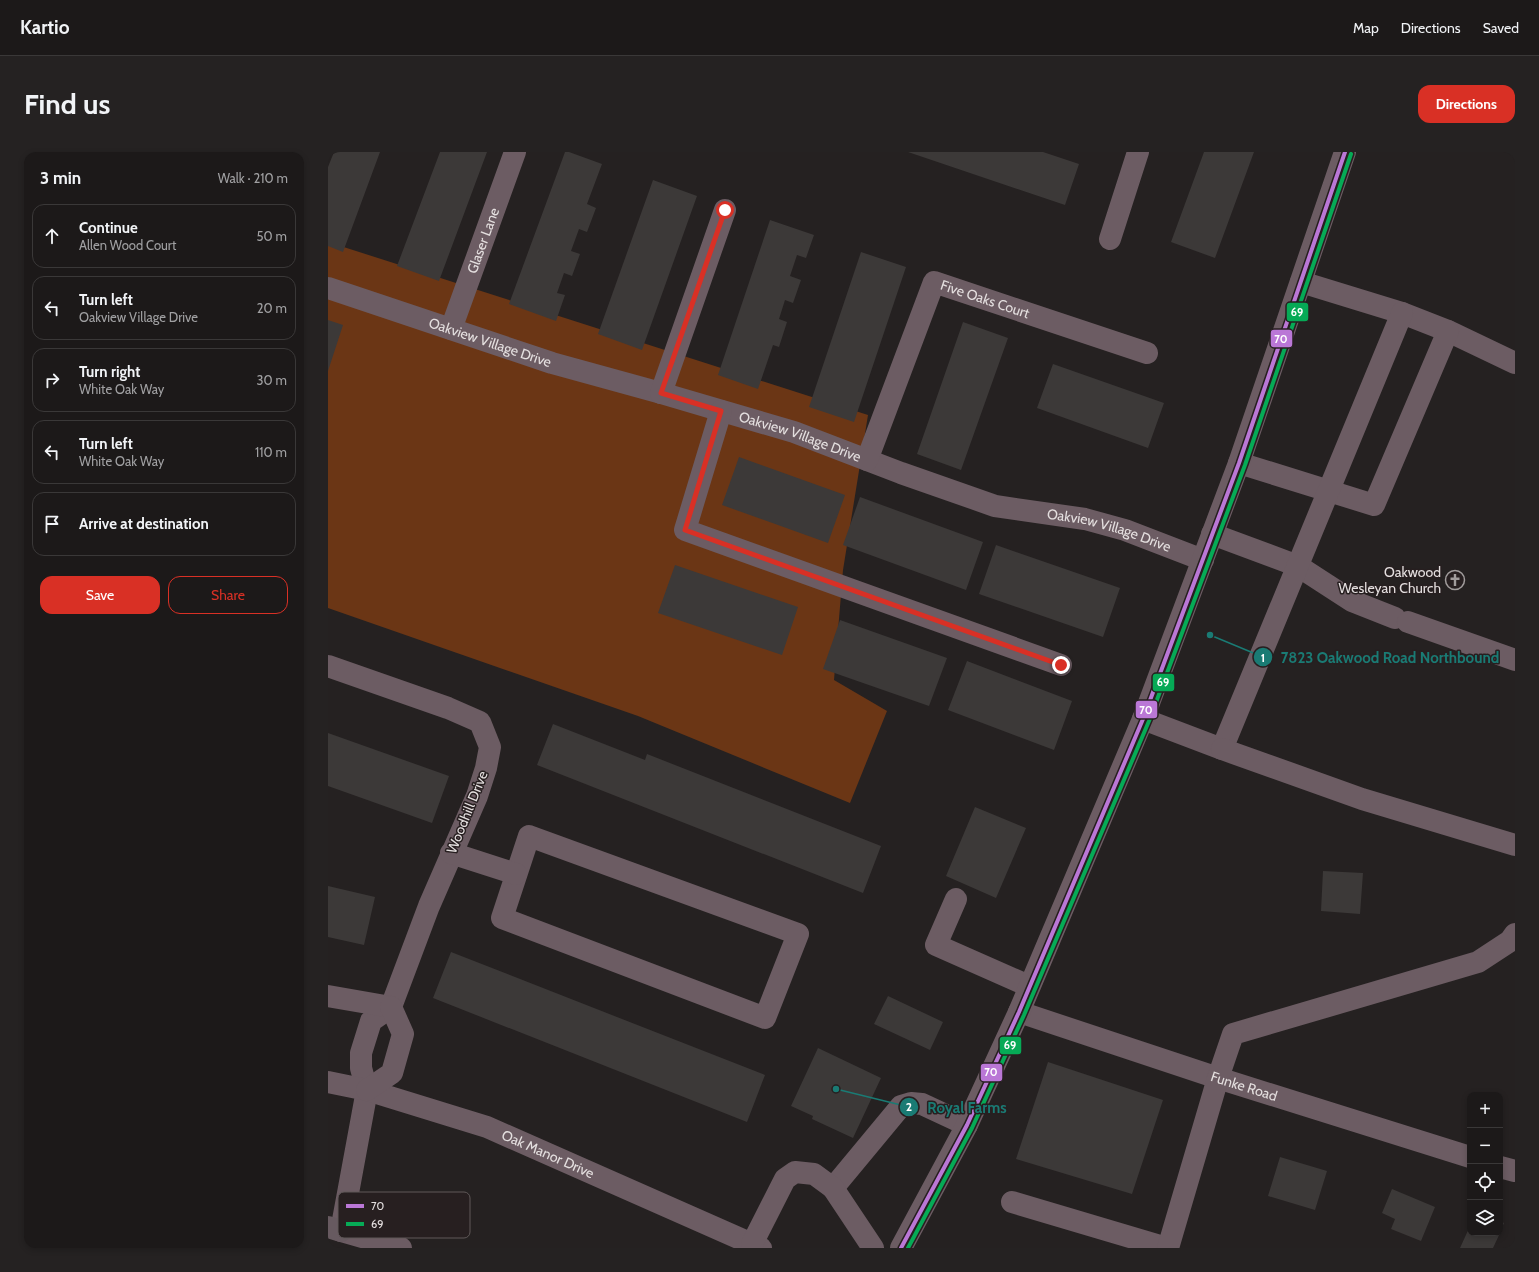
<!DOCTYPE html>
<meta charset="utf-8">
<style>
:root{--surface:#1c1919;--page:#252222;--text:#f1f3f6;--muted:#a0a0a2;--line:#3a3838;--accent:#d93025}
body{margin:0;font-family:Cabin,sans-serif;background:var(--page);color:var(--text)}
.controls{position:absolute;right:12px;bottom:12px;display:grid;overflow:hidden;border-radius:8px;box-shadow:0 2px 6px #0003}
.controls button{width:36px;height:36px;display:grid;place-items:center;padding:0;border:0;border-bottom:1px solid var(--line);background:var(--surface);color:var(--text);font:20px sans-serif}
.stop{position:absolute;width:12px;height:12px;margin:-9px;border:3px solid #d93025;border-radius:50%;background:#fff}
.stop.end{background:#d93025;border-color:#fff;box-shadow:0 1px 4px #0008}
.list{margin:0;padding:0;list-style:none}
h2{display:flex;justify-content:space-between;align-items:center;height:52px;margin:0;padding:0 16px;font-size:17px}
h2 small{font-size:13px;font-weight:400;color:var(--muted)}
.list li{display:grid;grid-template-columns:26px 1fr auto;gap:12px;align-items:center;box-sizing:border-box;height:64px;margin:0 8px 8px;padding:0 8px;border:1px solid var(--line);border-radius:12px}
.list b{display:block;font-size:15px;white-space:nowrap}
.list p{margin:0;font-size:13px;white-space:nowrap;color:var(--muted)}
.list em{font-size:13px;font-style:normal;color:var(--muted)}
.actions{display:flex;gap:8px;padding:12px 16px}
.actions a{flex:1;padding:9px 0;border:1px solid var(--accent);border-radius:12px;text-align:center;font-size:14px;color:var(--accent)}
.actions .main{background:var(--accent);color:#fff}
.icon{flex:none;width:22px;height:22px;fill:none;stroke:currentColor;stroke-width:2;stroke-linecap:round;stroke-linejoin:round}
.map{position:relative;flex:none;width:1187px;height:1096px;overflow:hidden;border-radius:12px}
header{display:flex;align-items:center;gap:24px;box-sizing:border-box;height:56px;padding:0 20px;background:var(--surface);border-bottom:1px solid var(--line)}
header strong{font-size:19px}
nav{display:flex;gap:22px;margin-inline-start:auto;font-size:14px}
.intro{display:flex;align-items:center;justify-content:space-between;box-sizing:border-box;height:96px;padding:0 24px}
h1{margin:0;font-size:28px}
.button{padding:10px 18px;border-radius:12px;background:var(--accent);color:#fff;font-size:14px;font-weight:700}
main{display:flex;gap:24px;padding:0 24px}
aside{flex:1;background:var(--surface);border-radius:12px;box-shadow:0 2px 6px #0003}
.map>svg:first-child{display:block}
.forest{fill:#6b3615}
.building{fill:#3c3938}
.lines{fill:none;stroke-linecap:round;stroke-linejoin:round}
.minor{stroke:#6c5c63;stroke-width:22}
.highway{stroke:#675a60;stroke-width:22}
.bus-1-casing{stroke:#271f20;stroke-width:7}
.bus-2-casing{stroke:#271f20;stroke-width:7}
.bus-1{stroke:#ba77d6;stroke-width:4}
.bus-2{stroke:#06aa56;stroke-width:4}
.route{stroke:#d93025;stroke-width:5}
.labels{text-anchor:middle;dominant-baseline:central;stroke-width:3;stroke-linejoin:round;paint-order:stroke}
.street-label{font-size:14px;fill:#e4dfdf;stroke:#271f20}
.poi-label{font-size:14px;fill:#e4dfdf;stroke:#271f20;text-anchor:end}
.key{fill:#271f20;stroke:#605959;stroke-width:1}
.key-label{font-size:11px;fill:#e4dfdf}
.leader{fill:none;stroke:#1a7b74;stroke-width:1.5}
.callout-dot{fill:#1a7b74;stroke:#271f20;stroke-width:1.5}
.mark-label{font-size:12px;text-anchor:middle;font-weight:bold;fill:#fff}
.callout-label{font-size:15px;text-anchor:middle;font-weight:bold;fill:#1a7b74;stroke:#271f20;stroke-width:3;stroke-linejoin:round;paint-order:stroke}
.line-badge{stroke:#271f20;stroke-width:1.5}
.badge-label{font-size:11px;text-anchor:middle;font-weight:bold;fill:#fff}
</style>
<header>
<strong>Kartio</strong>
<nav><a>Map</a><a>Directions</a><a>Saved</a></nav>
</header>
<div class="intro"><h1>Find us</h1><a class="button">Directions</a></div>
<main>
<aside>
<h2>3 min<small>Walk · 210 m</small></h2>
<ul class="list">
<li><svg class="icon" aria-label="ahead" viewBox="0 0 24 24"><path d="M12 20V5M6 11l6-6 6 6"/></svg><div><b>Continue</b><p>Allen Wood Court</p></div><em>50 m</em></li>
<li><svg class="icon" aria-label="left" viewBox="0 0 24 24"><path d="M17 20v-9H6M10 6l-5 5 5 5"/></svg><div><b>Turn left</b><p>Oakview Village Drive</p></div><em>20 m</em></li>
<li><svg class="icon" aria-label="right" viewBox="0 0 24 24"><path d="M7 20v-9h11M14 6l5 5-5 5"/></svg><div><b>Turn right</b><p>White Oak Way</p></div><em>30 m</em></li>
<li><svg class="icon" aria-label="left" viewBox="0 0 24 24"><path d="M17 20v-9H6M10 6l-5 5 5 5"/></svg><div><b>Turn left</b><p>White Oak Way</p></div><em>110 m</em></li>
<li><svg class="icon" aria-label="arrive" viewBox="0 0 24 24"><path d="M6 21V4h12l-3 4 3 4H6"/></svg><div><b>Arrive at destination</b></div></li>
</ul>
<div class="actions"><a class="main">Save</a><a>Share</a></div>
</aside>
<div class="map">
<svg width="1187" height="1096" viewBox="0 0 1187 1096">
<rect width="100%" height="100%" fill="#252121"/>
<path class="forest" d="M0 90 540 263 515 418 506 528 559 559 522 651 310 564 0 456Z"/>
<path class="building" d="M6 0H52L15 100 0 94V15Z
M112 0H159L111 129 69 114Z
M237 0H241L274 12 259 52 268 56 259 80 251 77 243 99 252 102 244 124 236 121 229 141 237 143 228 169 181 152Z
M580 0H715L751 12 737 53Z
M876 0H926L887 106 843 90Z
M325 28 369 44 314 198 270 182Z
M442 68 486 83 478 106 469 103 462 124 473 128 465 151 457 148 451 167 459 170 451 195 445 193 430 237 390 223Z
M533 100 578 115 526 270 481 255Z
M0 168 15 173 0 219Z
M635 170 680 186 633 318 589 302Z
M725 212 836 251 820 296 709 256Z
M411 305 517 343 500 391 394 353Z
M532 345 655 390 638 438 515 393Z
M668 393 792 436 775 485 651 442Z
M347 413 470 455 454 503 330 461Z
M512 468 619 506 601 554 495 517Z
M639 509 744 549 726 598 620 558Z
M225 572 317 608 319 602 553 694 535 741 209 613Z
M0 581 121 624 104 671 0 634Z
M647 655 698 676 668 746 618 724Z
M995 719 1035 721 1032 762 993 759Z
M0 734 47 745 36 793 0 785Z
M123 800 437 923 419 970 105 846Z
M560 844 615 870 602 898 546 872Z
M490 896 553 926 525 986 484 967 485 964 463 954Z
M720 910 835 948 804 1042 688 1007Z
M952 1005 999 1019 987 1058 940 1044Z
M1064 1037 1107 1055 1093 1089 1063 1077 1067 1067 1054 1061Z
M1172 1069 1176 1071 1172 1080Z
M1142 1074V1081H1172L1165 1096H1132Z"/>
<g class="lines">
<g class="minor">
<path d="M782 87 810 0"/>
<path id="s1" d="M0 136 224 211 333 241 466 280 573 321 667 354 757 367 797 378 875 408"/>
<path id="s2" d="M123 177 187 0"/>
<path d="M1120 179 1187 211"/>
<path d="M333 241 397 58"/>
<path d="M393 259 357 378 733 513"/>
<path id="s3" d="M539 308 606 130 819 201"/>
<path d="M911 311 1046 353 1120 179 1074 161 973 130"/>
<path d="M884 382 970 414 1024 449 1067 466"/>
<path d="M1080 470 1187 508"/>
<path d="M0 514 120 556 152 570 162 595 158 616 149 644 101 754 63 855 43 869 33 901V916L39 938 13 1079 73 1096"/>
<path d="M815 567 894 597 1074 161"/>
<path d="M894 597 1034 647 1187 693"/>
<path d="M201 684 470 782 437 866 174 766Z"/>
<path d="M123 701 188 722"/>
<path d="M628 747 608 793 701 834"/>
<path d="M0 844 63 855"/>
<path id="s4" d="M691 860 890 926 1142 1005"/>
<path id="s5" d="M0 930 39 938 159 975 433 1096"/>
<path d="M39 938 64 921 75 882 63 855"/>
<path d="M1172 1015 1187 1019"/>
<path d="M505 1036 573 954 583 951 594 952 639 973"/>
<path d="M684 1050 839 1096"/>
<path d="M424 1092 457 1027 467 1020 486 1022 505 1036 545 1096"/>
<path d="M573 1096 639 973 691 860 815 567 911 311 1017 0"/>
<path d="M840 1096 890 926 905 882 1150 810 1182 789 1187 782"/>
</g>
<path class="highway" d="M0 1075 13 1079"/>
<g class="bus-1-casing">
<path id="bus-1" d="M573 1096 639 973 691 860 815 567 911 311 1017 0"/>
</g>
<g class="bus-2-casing">
<path id="bus-2" d="M580 1096 644 976 696 863 821 569 917 313 1023 2"/>
</g>
<use href="#bus-1" class="bus-1"/>
<use href="#bus-2" class="bus-2"/>
</g>
<g class="lines">
<path class="route" d="M397 58 333 241 393 259 357 378 733 513"/>
</g>
<defs>
<g id="church-ring" transform="scale(1)"><circle r="9.5" fill="#271f20" stroke="#a19c9c" stroke-width="1.5"/><path d="M-1.2-6h2.4v3.5h3.3v2.4h-3.3V6h-2.4V-.1h-3.3v-2.4h3.3Z" fill="#a19c9c"/></g>
</defs>
<g fill-rule="evenodd">
<use href="#church-ring" x="1127" y="428"/>
</g>
<g class="labels">
<g class="street-label">
<text stroke="none"><textPath href="#s2" startOffset="94">Glaser Lane</textPath></text>
<text stroke="none"><textPath href="#s3" startOffset="244">Five Oaks Court</textPath></text>
<text stroke="none"><textPath href="#s1" startOffset="171">Oakview Village Drive</textPath></text>
<text stroke="none"><textPath href="#s1" startOffset="495">Oakview Village Drive</textPath></text>
<text stroke="none"><textPath href="#s1" startOffset="819">Oakview Village Drive</textPath></text>
<text transform="translate(139 660) rotate(-68)">Woodhill Drive</text>
<text stroke="none"><textPath href="#s4" startOffset="237">Funke Road</textPath></text>
<text stroke="none"><textPath href="#s5" startOffset="232">Oak Manor Drive</textPath></text>
</g>
<g class="poi-label">
<text x="1113" y="420">Oakwood<tspan x="1113" dy="16">Wesleyan Church</tspan></text>
</g>
</g>
<rect x="10" y="1040" width="132" height="46" rx="6" class="key"/>
<rect x="18" y="1052" width="18" height="4" fill="#ba77d6"/>
<rect x="18" y="1070" width="18" height="4" fill="#06aa56"/>
<g class="key-label">
<text x="43" y="1058">70</text>
<text x="43" y="1076">69</text>
</g>
<path class="leader" d="M882 483L935 505M508 937L581 955"/>
<g class="callout-dot">
<circle cx="882" cy="483" r="4"/>
<circle cx="508" cy="937" r="4"/>
<circle cx="935" cy="505" r="10"/>
<circle cx="581" cy="955" r="10"/>
</g>
<g class="mark-label">
<text x="935" y="510">1</text>
<text x="581" y="959">2</text>
</g>
<g class="callout-label">
<text x="1062" y="511">7823 Oakwood Road Northbound</text>
<text x="639" y="961">Royal Farms</text>
</g>
<g class="line-badge">
<rect x="958" y="150" width="23" height="20" rx="4" fill="#06aa56"/>
<rect x="942" y="177" width="23" height="19" rx="4" fill="#ba77d6"/>
<rect x="824" y="521" width="23" height="19" rx="4" fill="#06aa56"/>
<rect x="807" y="548" width="23" height="19" rx="4" fill="#ba77d6"/>
<rect x="671" y="884" width="23" height="19" rx="4" fill="#06aa56"/>
<rect x="652" y="911" width="23" height="19" rx="4" fill="#ba77d6"/>
</g>
<g class="badge-label">
<text x="969" y="164">69</text>
<text x="953" y="191">70</text>
<text x="835" y="534">69</text>
<text x="818" y="562">70</text>
<text x="682" y="897">69</text>
<text x="663" y="924">70</text>
</g>
</svg>
<div class="controls">
<button>+</button>
<button>−</button>
<button><svg class="icon" aria-label="locate" viewBox="0 0 24 24"><circle cx="12" cy="12" r="6"/><path d="M12 2v4M12 18v4M2 12h4M18 12h4"/></svg></button>
<button><svg class="icon" aria-label="layers" viewBox="0 0 24 24"><path d="M12 4l9 5-9 5-9-5zM3 14l9 5 9-5"/></svg></button>
</div>
<div class="stop" style="left:397px;top:58px"></div>
<div class="stop end" style="left:733px;top:513px"></div>
</div>
</main>
